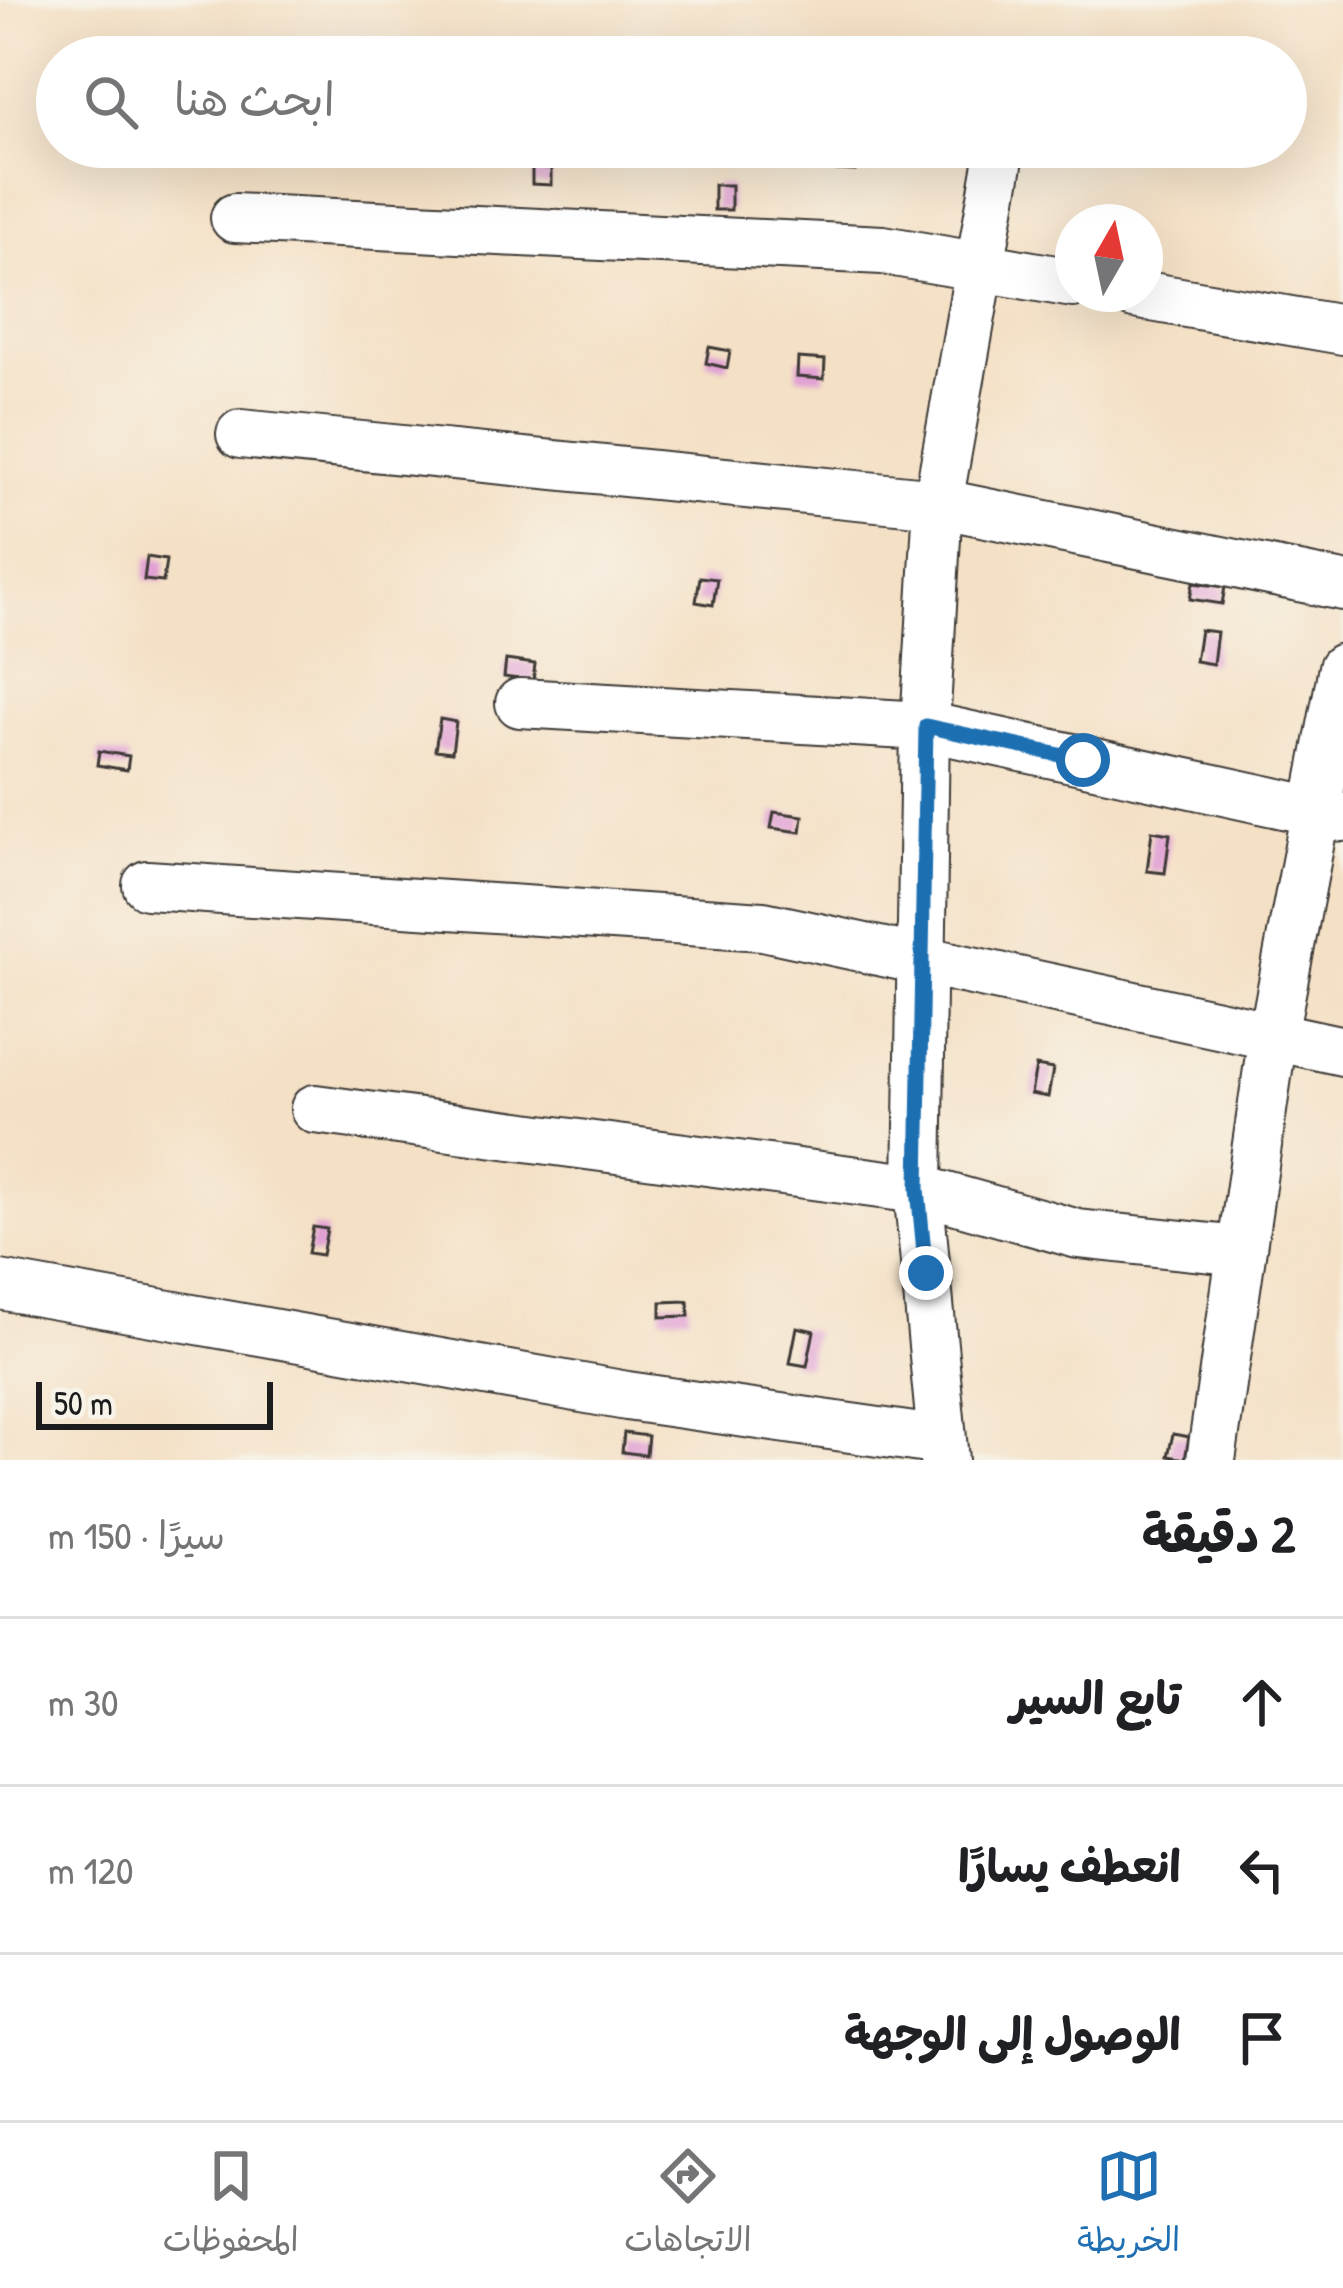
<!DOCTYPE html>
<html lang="ar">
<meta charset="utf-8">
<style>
:root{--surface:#fff;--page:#f2f2f2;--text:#202124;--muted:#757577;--line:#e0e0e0;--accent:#1f6fb2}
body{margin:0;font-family:"Patrick Hand","Playpen Sans Arabic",sans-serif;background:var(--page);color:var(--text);direction:rtl}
.compass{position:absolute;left:1055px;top:204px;width:108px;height:108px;border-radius:50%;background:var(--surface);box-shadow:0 12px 48px #0002;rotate:9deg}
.scale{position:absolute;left:36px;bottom:30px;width:237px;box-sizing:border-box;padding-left:12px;border:6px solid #1c1c1c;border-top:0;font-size:33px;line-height:42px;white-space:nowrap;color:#1c1c1c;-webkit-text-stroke:9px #f7f3e8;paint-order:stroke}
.stop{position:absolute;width:36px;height:36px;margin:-27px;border:9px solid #1f6fb2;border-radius:50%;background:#fff}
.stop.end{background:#1f6fb2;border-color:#fff;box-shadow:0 3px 12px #0008}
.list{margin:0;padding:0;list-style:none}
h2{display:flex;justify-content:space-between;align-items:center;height:156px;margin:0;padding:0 48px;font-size:51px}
h2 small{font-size:39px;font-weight:400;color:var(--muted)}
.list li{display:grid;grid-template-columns:78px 1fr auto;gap:36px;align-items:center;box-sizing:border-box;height:168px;padding:0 48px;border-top:3px solid var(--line)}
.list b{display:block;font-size:45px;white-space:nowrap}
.list em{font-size:39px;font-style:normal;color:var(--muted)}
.icon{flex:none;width:66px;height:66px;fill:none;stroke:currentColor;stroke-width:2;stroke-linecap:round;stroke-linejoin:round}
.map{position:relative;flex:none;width:1343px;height:1460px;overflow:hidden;direction:ltr}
.search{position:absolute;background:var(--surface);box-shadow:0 12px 48px #0002;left:36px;right:36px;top:36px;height:132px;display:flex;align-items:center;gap:30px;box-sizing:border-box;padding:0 42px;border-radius:66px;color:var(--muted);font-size:45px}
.sheet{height:660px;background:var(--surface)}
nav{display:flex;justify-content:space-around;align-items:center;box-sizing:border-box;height:168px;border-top:3px solid var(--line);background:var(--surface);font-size:33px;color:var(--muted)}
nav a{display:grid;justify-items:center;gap:6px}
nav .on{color:var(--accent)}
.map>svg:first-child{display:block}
.building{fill:#e1a1d4}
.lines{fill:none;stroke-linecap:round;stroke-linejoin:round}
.minor-casing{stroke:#3c3935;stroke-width:52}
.minor{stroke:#fff;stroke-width:48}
.route{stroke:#1f6fb2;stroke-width:15}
</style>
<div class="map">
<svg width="1343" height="1460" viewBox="0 0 1343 1460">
<rect width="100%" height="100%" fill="#f7f3e8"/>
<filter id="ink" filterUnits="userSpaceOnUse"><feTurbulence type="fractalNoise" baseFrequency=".00833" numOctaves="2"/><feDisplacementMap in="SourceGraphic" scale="24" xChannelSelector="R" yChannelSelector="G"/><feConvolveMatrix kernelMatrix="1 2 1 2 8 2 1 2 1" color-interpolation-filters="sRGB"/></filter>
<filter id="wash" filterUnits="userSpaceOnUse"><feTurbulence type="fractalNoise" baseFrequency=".004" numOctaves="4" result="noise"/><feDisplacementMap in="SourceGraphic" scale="48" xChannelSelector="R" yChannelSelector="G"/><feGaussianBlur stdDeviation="2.7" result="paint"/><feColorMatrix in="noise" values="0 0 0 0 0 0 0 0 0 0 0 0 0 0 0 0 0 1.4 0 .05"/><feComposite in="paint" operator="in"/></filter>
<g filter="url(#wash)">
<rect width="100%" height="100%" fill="#f4e0c5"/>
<g id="blocks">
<path class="building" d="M532 147H545V168H551V185L532 184Z
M834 153H855V171L834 170Z
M714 185H731V210H714Z
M709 347 730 351 727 368 706 363Z
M798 358 825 360 824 379 797 377Z
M147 557 166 560 163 582 144 580Z
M700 577 717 579 713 605 696 602Z
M1193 583 1225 587 1222 604 1190 599Z
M1200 630 1217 632 1213 664 1195 661Z
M506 660 535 664 533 681 504 677Z
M440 719 456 722 452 752 435 750Z
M99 751 129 756 127 770 97 765Z
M774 812 803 816 801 832 771 828Z
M1152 831 1170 834 1165 873 1147 871Z
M1036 1066 1053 1069 1048 1097 1031 1094Z
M313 1227 327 1229 322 1255 308 1253Z
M688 1301 689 1316 661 1317V1302Z
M797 1327 814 1331 807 1366 790 1363Z
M624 1433 648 1436 646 1455 622 1452Z
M1173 1434 1189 1437 1185 1459 1168 1456Z"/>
</g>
</g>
<g filter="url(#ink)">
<use href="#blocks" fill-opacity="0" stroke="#3c3935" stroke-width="3"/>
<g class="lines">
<g class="minor-casing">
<path id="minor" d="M235 218 883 250 1073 283
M1134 294 1343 330
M241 434 938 503 1343 586
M520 703 925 726 1343 817
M147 885 763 926 1343 1051
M315 1109 918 1189 1078 1234 1241 1251
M0 1285 627 1396 942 1441
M944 1460 918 1189 925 726 938 503 1001 147
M1211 1460 1273 1035 1343 668"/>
</g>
<use href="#minor" class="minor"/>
</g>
</g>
<g class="lines" filter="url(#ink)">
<path class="route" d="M926 1273 918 1189 926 726 1083 760"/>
</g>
</svg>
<svg class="compass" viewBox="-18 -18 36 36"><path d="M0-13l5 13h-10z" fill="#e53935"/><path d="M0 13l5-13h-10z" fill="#757577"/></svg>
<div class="scale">50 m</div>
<div class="stop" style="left:1083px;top:760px"></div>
<div class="stop end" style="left:926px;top:1273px"></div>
<div class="search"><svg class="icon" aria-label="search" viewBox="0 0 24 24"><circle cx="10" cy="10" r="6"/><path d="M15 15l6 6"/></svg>ابحث هنا</div>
</div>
<section class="sheet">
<h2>2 دقيقة<small>سيرًا · 150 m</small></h2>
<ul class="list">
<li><svg class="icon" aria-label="ahead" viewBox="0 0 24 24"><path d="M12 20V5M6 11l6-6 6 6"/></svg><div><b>تابع السير</b></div><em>30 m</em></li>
<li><svg class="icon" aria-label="left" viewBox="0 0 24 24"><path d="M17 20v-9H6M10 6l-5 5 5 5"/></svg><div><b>انعطف يسارًا</b></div><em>120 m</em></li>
<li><svg class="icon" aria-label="arrive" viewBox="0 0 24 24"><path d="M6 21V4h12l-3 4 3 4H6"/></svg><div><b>الوصول إلى الوجهة</b></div></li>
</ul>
</section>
<nav>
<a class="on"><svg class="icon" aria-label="map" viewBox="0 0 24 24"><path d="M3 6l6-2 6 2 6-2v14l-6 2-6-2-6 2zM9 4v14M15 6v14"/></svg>الخريطة</a>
<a><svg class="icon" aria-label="directions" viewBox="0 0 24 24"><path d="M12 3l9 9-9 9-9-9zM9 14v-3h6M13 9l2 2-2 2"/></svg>الاتجاهات</a>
<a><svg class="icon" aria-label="saved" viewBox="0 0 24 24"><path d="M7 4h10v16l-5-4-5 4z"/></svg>المحفوظات</a>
</nav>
